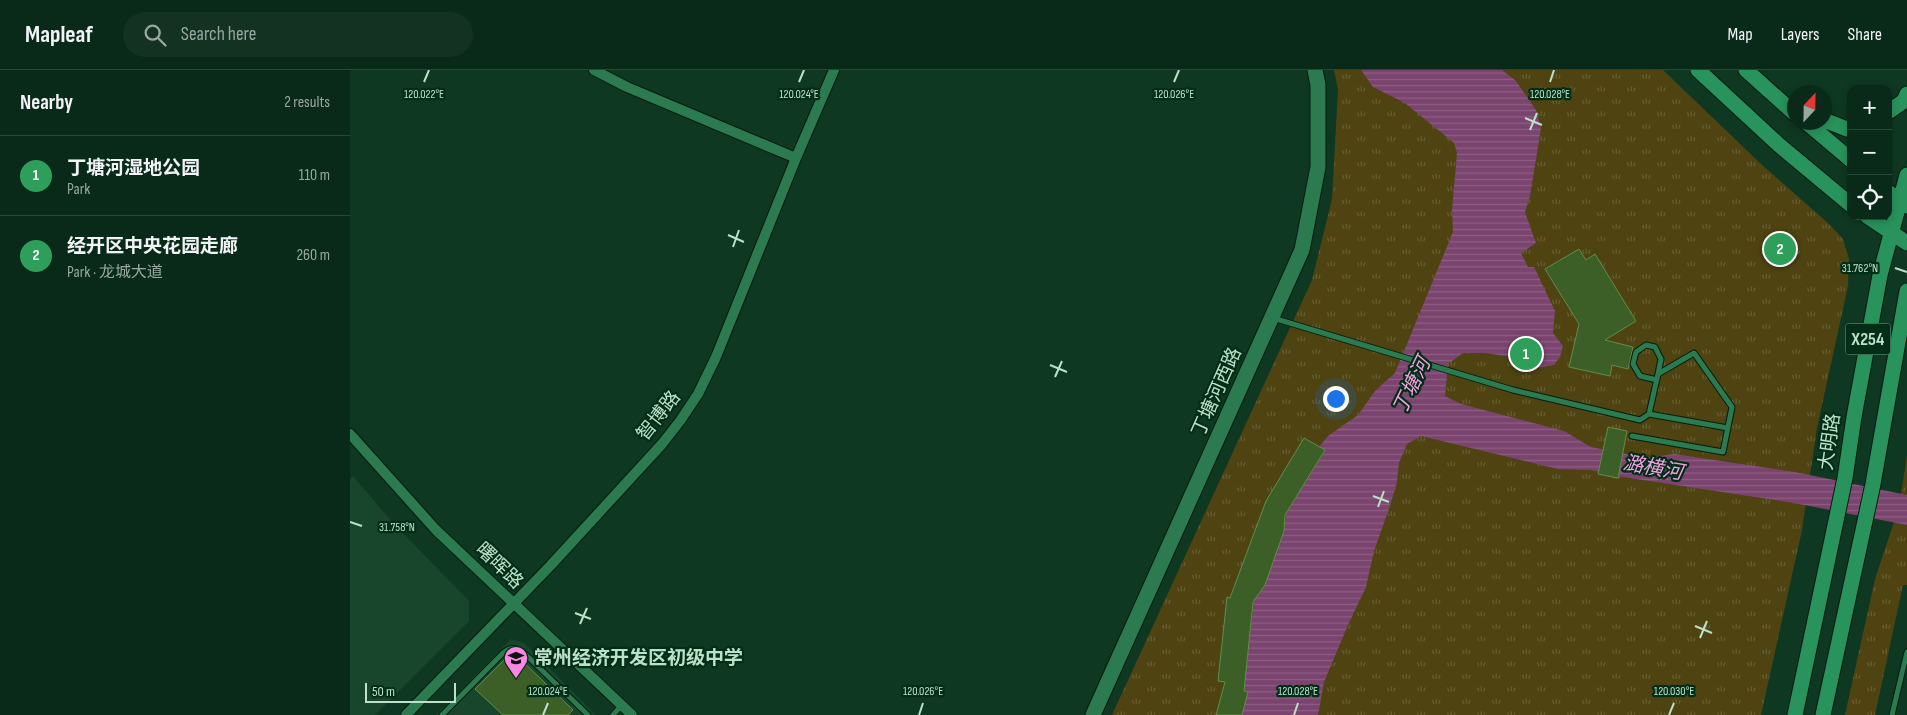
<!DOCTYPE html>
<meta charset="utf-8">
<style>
:root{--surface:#0a2a19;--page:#133222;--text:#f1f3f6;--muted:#99a7a2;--line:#2a4638;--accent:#0b8043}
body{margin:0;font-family:"Sofia Sans Condensed","Noto Sans SC",sans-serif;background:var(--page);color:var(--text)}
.controls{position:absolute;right:15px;top:15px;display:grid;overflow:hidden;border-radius:10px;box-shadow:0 2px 8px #0003}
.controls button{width:45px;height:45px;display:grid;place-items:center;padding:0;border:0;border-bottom:1px solid var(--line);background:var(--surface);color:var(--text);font:25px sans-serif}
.compass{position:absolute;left:1437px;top:15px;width:45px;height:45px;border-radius:50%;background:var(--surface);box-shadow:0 2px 8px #0003;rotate:22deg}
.scale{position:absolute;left:15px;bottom:12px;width:91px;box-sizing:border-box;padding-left:5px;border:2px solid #bce0c8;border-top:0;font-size:14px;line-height:18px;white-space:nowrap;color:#bce0c8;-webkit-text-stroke:4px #022d17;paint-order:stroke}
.you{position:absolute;left:985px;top:328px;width:18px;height:18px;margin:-12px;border:4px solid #fff;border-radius:50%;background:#1a73e8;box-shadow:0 0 0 8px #1a73e833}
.badge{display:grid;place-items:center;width:32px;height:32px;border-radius:50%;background:var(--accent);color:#fff;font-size:16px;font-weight:700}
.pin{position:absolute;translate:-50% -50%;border:2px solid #fff;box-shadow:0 1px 5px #0006}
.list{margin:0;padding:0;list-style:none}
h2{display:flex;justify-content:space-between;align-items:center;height:65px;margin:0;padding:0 20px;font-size:21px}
h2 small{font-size:16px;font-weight:400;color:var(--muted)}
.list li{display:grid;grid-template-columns:32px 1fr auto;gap:15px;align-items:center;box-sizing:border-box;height:80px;padding:0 20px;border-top:1px solid var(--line)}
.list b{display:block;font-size:19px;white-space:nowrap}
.list p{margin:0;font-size:16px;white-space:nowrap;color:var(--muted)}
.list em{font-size:16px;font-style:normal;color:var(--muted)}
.icon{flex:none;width:28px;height:28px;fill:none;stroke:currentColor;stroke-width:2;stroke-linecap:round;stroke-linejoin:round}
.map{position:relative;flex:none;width:1557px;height:645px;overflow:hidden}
header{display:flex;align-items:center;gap:30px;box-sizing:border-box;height:70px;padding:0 25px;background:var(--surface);border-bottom:1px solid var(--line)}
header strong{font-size:24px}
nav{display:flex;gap:28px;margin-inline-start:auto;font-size:18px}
.search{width:350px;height:45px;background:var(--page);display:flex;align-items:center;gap:12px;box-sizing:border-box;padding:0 18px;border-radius:28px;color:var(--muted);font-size:19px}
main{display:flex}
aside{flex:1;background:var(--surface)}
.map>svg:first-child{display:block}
.built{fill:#18462d}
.park{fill:url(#park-tufts)}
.water{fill:url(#water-rules)}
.building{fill:#3b5f27;stroke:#638d4d}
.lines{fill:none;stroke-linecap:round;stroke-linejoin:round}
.lane-casing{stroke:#051c0f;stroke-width:7}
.street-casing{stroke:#051c0f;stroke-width:12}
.secondary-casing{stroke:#051c0f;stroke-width:17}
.primary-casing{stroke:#051c0f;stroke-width:17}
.lane{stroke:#2c7a4f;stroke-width:5}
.street{stroke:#2c7a4f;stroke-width:10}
.secondary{stroke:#2c7a4f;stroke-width:15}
.primary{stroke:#28935c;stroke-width:15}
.ticks{fill:none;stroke:#bce0c8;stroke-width:2}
.labels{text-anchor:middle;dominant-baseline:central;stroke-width:4.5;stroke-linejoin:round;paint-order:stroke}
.shield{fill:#022d17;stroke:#84aa93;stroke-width:1}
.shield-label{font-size:18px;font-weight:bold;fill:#bce0c8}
.street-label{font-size:19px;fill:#bce0c8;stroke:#022d17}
.poi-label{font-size:19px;font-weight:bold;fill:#bce0c8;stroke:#022d17;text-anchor:start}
.water-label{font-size:20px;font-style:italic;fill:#f2a0df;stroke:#022d17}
.ticks-label{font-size:12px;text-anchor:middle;fill:#bce0c8;stroke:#022d17;stroke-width:4.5;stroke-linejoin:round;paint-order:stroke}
</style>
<header>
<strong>Mapleaf</strong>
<div class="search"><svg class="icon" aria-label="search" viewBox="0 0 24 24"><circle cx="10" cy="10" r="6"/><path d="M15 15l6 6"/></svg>Search here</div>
<nav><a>Map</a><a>Layers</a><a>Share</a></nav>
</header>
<main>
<aside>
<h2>Nearby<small>2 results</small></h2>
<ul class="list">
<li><span class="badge" style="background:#2e9e5b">1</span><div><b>丁塘河湿地公园</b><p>Park</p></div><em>110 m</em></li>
<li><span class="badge" style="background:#2e9e5b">2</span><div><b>经开区中央花园走廊</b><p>Park · 龙城大道</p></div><em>260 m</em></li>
</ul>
</aside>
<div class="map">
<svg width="1557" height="645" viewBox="0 0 1557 645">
<defs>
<pattern id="park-tufts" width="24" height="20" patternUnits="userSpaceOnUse" patternTransform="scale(1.25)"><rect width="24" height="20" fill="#4e4311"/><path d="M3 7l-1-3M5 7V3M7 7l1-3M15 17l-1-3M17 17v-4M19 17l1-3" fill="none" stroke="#665e32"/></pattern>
<pattern id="water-rules" width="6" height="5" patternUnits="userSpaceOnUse" patternTransform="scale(1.25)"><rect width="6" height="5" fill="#7b446f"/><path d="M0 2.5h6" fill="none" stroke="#8c5f82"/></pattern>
</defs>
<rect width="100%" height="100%" fill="#0e3821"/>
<path class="built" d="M3 406 44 454 119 531V551L25 645H0V409Z
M161 569 174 573 246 645H86Z"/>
<path class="park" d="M984 0H1313L1411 94 1478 153 1493 169 1499 189 1498 216 1467 358 1452 460 1411 645H762L962 210 982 129 988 19Z
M1557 385V515H1553L1525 645H1495L1525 509 1549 437Z"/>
<path class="water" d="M1011 0H1152L1166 11 1186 40 1191 58 1180 126 1175 142 1186 173 1171 183 1178 197H1184L1205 241 1203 263 1213 276 1210 287 1204 295 1185 298 1162 287 1135 283H1113L1098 294 1095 326 1111 334 1214 361 1241 377 1295 388 1324 384 1445 402 1557 425V455L1444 433 1273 407 1241 400 1208 399 1071 366 1057 374 1049 393 1047 412 1040 436 1024 481 1016 517 998 555 974 612 968 645H892L898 622 893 620 904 530 915 515 934 461 936 444 975 381 969 377 978 366 1008 345 1025 321 1045 303 1103 162 1102 140 1107 83 1104 73 1055 33 1023 17Z"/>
<path class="building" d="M1229 179 1236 190 1245 184 1286 251 1255 270 1283 277 1278 299 1262 295 1260 306 1219 297 1229 254 1195 199Z
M1258 357 1277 361 1268 408 1248 404Z
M954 368 975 380 935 445 934 461 915 515 903 532 894 621 898 622 892 645H866L875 612 868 611 877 527 880 528 916 431Z
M161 583H164L223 640 218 645H153L125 619Z"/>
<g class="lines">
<g class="lane-casing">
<path id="lane" d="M923 248 1163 320 1290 350 1299 344 1378 358
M1307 310 1290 306 1283 294 1286 282 1296 275 1305 277 1311 289 1308 304
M1282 366 1373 382 1382 337 1344 283 1308 304 1299 344
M92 645 152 584C160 577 164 577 173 582L238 645
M263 645 272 635
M1542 645 1557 582"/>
</g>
<g class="street-casing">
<path id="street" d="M244 0 277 17 446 88
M0 364 86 460 282 645
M56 645 201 495 312 374 330 351 348 324 366 287 446 88 484 0"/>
</g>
<g class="secondary-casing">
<path id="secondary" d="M743 645 952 180 968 97V15L965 0"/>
</g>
<g class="primary-casing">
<path id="primary" d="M1348 0 1429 75 1501 135
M1396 0 1444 43
M1538 42 1554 31 1557 24
M1474 50 1497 59 1501 58
M1456 52 1501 90
M1538 122 1557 136
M1517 146 1557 173
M1445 645 1495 408 1504 347 1530 205 1557 105
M1473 645 1523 414 1557 221"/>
</g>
<use href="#lane" class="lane"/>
<use href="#street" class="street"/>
<use href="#secondary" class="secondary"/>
<use href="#primary" class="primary"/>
</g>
<path class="ticks" d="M74 12 79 0M449 12 454 0M824 12 829 0M1200 12 1204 0M1175 48 1192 55M1180 60 1187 43M378 165 394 172M383 177 389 160M1545 198 1557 202M700 295 717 302M705 307 712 291M1023 426 1039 432M1028 437 1034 421M0 452 12 456M225 543 241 549M230 554 237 538M1345 556 1362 563M1350 568 1357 551M193 645 198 633M569 645 573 633M944 645 948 633M1319 645 1324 633"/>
<defs>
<g id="school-pin" transform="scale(1.25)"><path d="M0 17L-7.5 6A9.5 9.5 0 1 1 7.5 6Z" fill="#fc86e3" stroke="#022d17"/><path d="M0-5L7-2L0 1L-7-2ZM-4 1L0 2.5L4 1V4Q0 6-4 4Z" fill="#111"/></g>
</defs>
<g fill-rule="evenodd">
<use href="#school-pin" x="166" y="588"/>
</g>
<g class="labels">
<rect class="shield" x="1495.5" y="253.5" width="45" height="31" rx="4"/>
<g class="shield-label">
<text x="1518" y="269">X254</text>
</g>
<g class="street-label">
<text transform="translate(867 322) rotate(-66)">丁塘河西路</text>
<text transform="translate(309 346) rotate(-52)">智博路</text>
<text transform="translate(1480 372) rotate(-82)">大明路</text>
<text transform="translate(149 496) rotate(44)">曙晖路</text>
</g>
<g class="poi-label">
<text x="184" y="588">常州经济开发区初级中学</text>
</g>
<g class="water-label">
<text transform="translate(1062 316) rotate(-64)">丁塘河</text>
<text transform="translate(1303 398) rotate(10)">潞横河</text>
</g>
</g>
<g class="ticks-label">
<text x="74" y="28">120.022°E</text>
<text x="1200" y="28">120.028°E</text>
<text x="449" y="28">120.024°E</text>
<text x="824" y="28">120.026°E</text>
<text x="1510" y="202">31.762°N</text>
<text x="47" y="461">31.758°N</text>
<text x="198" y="625">120.024°E</text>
<text x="573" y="625">120.026°E</text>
<text x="948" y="625">120.028°E</text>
<text x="1324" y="625">120.030°E</text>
</g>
</svg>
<div class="controls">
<button>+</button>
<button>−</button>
<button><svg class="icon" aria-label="locate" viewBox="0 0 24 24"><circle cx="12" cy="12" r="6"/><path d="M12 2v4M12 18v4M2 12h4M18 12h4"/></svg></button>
</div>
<svg class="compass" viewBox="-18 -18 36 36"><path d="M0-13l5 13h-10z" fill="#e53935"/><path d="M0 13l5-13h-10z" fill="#99a7a2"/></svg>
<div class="scale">50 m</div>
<div class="you"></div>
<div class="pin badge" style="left:1176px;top:284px;background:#2e9e5b">1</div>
<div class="pin badge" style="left:1430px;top:179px;background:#2e9e5b">2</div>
</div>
</main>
